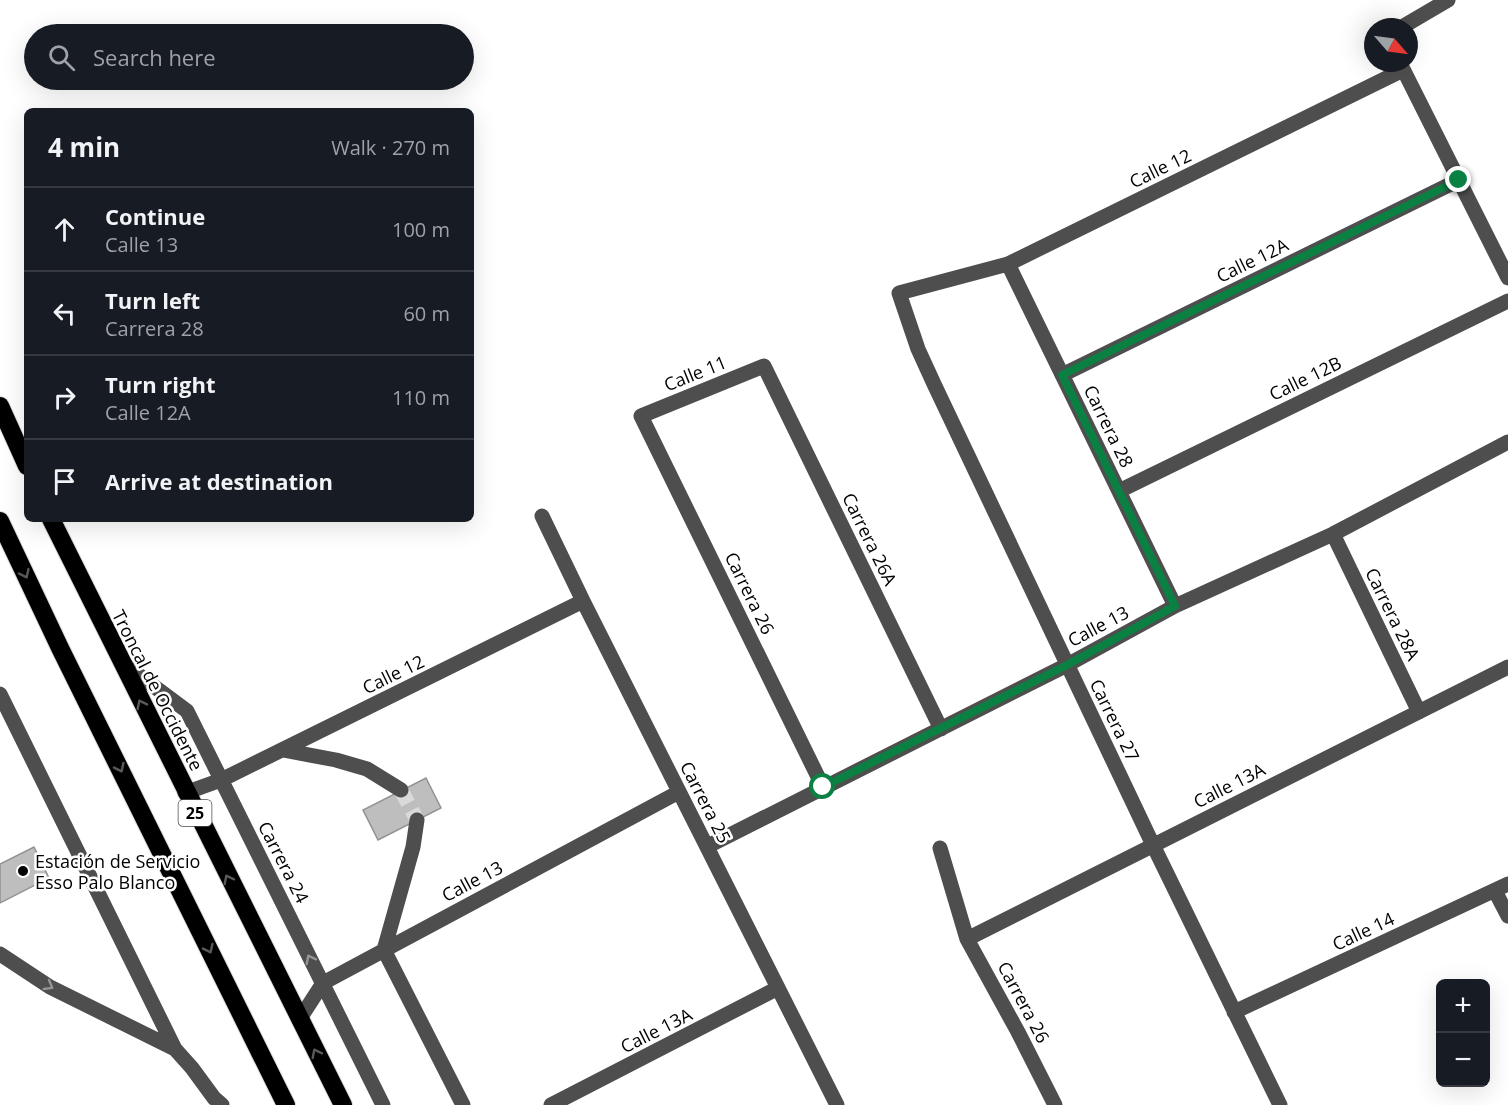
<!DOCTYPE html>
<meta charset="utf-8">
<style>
:root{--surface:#171b24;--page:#20242c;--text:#f1f3f6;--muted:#9ea1a6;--line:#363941}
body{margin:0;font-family:"Open Sans",sans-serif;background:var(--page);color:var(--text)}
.controls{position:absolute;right:18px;bottom:18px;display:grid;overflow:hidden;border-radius:9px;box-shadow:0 6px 24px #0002}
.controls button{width:54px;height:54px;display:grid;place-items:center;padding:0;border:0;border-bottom:2px solid var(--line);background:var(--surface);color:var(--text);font:30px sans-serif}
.compass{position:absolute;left:1364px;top:18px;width:54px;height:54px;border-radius:50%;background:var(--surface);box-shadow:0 6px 24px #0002;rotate:118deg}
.stop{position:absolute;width:18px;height:18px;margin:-14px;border:4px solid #0b8043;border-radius:50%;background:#fff}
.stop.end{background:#0b8043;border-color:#fff;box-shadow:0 2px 6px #0008}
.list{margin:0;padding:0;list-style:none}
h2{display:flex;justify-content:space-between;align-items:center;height:78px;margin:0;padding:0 24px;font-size:26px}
h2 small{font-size:20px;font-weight:400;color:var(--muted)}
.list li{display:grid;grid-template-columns:39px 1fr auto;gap:18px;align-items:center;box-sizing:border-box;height:84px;padding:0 24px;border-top:2px solid var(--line)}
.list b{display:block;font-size:22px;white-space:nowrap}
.list p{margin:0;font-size:20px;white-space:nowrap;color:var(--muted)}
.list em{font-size:20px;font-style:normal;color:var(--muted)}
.icon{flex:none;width:33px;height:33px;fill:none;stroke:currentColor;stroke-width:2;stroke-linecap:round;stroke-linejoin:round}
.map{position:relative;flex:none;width:1508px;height:1105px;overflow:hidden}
.search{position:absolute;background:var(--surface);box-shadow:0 6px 24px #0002;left:24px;top:24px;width:450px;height:66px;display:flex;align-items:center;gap:15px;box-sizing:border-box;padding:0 21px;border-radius:33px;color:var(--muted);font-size:22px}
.panel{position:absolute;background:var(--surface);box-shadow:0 6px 24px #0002;left:24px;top:108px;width:450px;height:414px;border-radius:9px}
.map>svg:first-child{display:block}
.building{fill:#bebebe;stroke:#929292;stroke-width:1.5}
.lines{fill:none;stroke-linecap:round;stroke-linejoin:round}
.minor-tunnel{stroke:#d9d9d9;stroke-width:15;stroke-dasharray:15 8;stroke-linecap:butt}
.highway-casing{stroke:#dbdbdb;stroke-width:20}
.minor{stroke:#4e4e4e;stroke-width:15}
.highway{stroke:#000;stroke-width:18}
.oneway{stroke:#595959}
.oneway2{stroke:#959595}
.route{stroke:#0b8043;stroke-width:8}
.poi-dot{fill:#000;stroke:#fff;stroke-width:2}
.labels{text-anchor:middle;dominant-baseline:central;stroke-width:5;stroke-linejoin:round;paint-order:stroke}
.shield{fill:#fff;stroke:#4c4c4c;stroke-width:1.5}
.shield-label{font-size:16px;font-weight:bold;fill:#000}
.street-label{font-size:18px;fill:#000;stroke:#fff}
.poi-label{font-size:18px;fill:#000;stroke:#fff;text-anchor:start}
</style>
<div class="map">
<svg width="1508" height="1105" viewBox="0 0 1508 1105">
<rect width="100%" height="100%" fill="#fff"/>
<path class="building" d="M426 778 441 808 378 840 363 810Z
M34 847 49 878 0 903V864Z"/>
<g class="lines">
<path class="minor-tunnel" d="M401 790 417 820"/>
<g class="highway-casing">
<path id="highway" d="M0 406 27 466
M51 519 343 1105
M0 521 60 648 286 1105"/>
</g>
<path class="minor" d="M1402 27 1448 0
M1400 63 1508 278
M1008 264 1175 606
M1062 375 1459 180
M1119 491 1508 301
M542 516 583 601 837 1105
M1333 534 1419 712
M124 664 187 711 383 1105
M0 694 175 1049
M283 750 336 760 367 769 401 790
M823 787 641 416 764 366 941 729
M185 793 221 780 583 601
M417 820 413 847 384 950 463 1105
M708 846 1067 665 1175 606 1333 534 1508 442
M940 848 967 939 1018 1032 1055 1105
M1495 891 1508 916
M967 939 1508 667
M0 954 50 987 175 1049 192 1068 214 1098 222 1105
M1234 1012 1508 884
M299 1020 323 983 679 792
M551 1105 778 988
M1280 1105 1153 845 934 384 918 349 899 293 1008 264 1403 70"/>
<use href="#highway" class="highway"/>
</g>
<defs><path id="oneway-chevron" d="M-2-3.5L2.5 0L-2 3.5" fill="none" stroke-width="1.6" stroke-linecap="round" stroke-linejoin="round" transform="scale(1.5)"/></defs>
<g class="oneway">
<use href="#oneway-chevron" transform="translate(25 574) rotate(65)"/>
<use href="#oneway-chevron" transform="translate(141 704) rotate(-116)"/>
<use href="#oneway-chevron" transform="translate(120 768) rotate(64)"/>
<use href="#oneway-chevron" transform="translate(228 879) rotate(-117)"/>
<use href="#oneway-chevron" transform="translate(209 949) rotate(64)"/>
<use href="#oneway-chevron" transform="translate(316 1053) rotate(-117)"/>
</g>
<g class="oneway2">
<use href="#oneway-chevron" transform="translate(310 959) rotate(-117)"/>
<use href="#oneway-chevron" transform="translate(49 986) rotate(30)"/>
</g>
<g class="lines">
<path class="route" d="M823 787 1067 665 1175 606 1062 375 1459 180"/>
</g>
<circle class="poi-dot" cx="23" cy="871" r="6"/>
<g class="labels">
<rect class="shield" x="178.5" y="800" width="33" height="26" rx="4.5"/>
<g class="shield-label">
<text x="195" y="813">25</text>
</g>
<g class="street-label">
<text transform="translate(1160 168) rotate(-26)">Calle 12</text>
<text transform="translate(1252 260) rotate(-26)">Calle 12A</text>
<text transform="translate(695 373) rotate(-22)">Calle 11</text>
<text transform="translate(1305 378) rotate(-26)">Calle 12B</text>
<text transform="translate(1109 426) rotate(64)">Carrera 28</text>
<text transform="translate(870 539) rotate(64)">Carrera 26A</text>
<text transform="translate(750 593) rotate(64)">Carrera 26</text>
<text transform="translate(1393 614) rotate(64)">Carrera 28A</text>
<text transform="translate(1098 626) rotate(-28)">Calle 13</text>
<text transform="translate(393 674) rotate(-26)">Calle 12</text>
<text transform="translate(158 690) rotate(63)">Troncal de Occidente</text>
<text transform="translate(1115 720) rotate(64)">Carrera 27</text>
<text transform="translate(1229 785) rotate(-27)">Calle 13A</text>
<text transform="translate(706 802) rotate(63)">Carrera 25</text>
<text transform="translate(284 862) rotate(63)">Carrera 24</text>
<text transform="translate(472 881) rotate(-28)">Calle 13</text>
<text transform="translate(1363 931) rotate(-25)">Calle 14</text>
<text transform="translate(1024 1002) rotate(62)">Carrera 26</text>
<text transform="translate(656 1030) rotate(-27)">Calle 13A</text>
</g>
<g class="poi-label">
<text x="35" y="861">Estación de Servicio<tspan x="35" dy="21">Esso Palo Blanco</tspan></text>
</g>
</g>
</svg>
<div class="controls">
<button>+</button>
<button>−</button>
</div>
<svg class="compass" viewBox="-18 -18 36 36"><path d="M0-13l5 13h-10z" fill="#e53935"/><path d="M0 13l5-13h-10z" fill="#9ea1a6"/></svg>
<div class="stop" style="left:823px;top:787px"></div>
<div class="stop end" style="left:1459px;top:180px"></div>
<div class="search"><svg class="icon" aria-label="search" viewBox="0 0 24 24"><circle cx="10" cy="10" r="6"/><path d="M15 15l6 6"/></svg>Search here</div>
<section class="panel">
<h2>4 min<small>Walk · 270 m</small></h2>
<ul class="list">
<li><svg class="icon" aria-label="ahead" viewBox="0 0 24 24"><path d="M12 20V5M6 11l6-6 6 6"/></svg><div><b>Continue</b><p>Calle 13</p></div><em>100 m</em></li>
<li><svg class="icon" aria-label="left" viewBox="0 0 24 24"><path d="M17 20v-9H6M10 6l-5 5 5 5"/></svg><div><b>Turn left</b><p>Carrera 28</p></div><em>60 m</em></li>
<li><svg class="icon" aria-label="right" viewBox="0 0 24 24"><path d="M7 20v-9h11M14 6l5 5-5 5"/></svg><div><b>Turn right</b><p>Calle 12A</p></div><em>110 m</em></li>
<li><svg class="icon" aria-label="arrive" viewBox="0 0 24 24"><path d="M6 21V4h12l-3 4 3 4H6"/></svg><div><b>Arrive at destination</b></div></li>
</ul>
</section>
</div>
